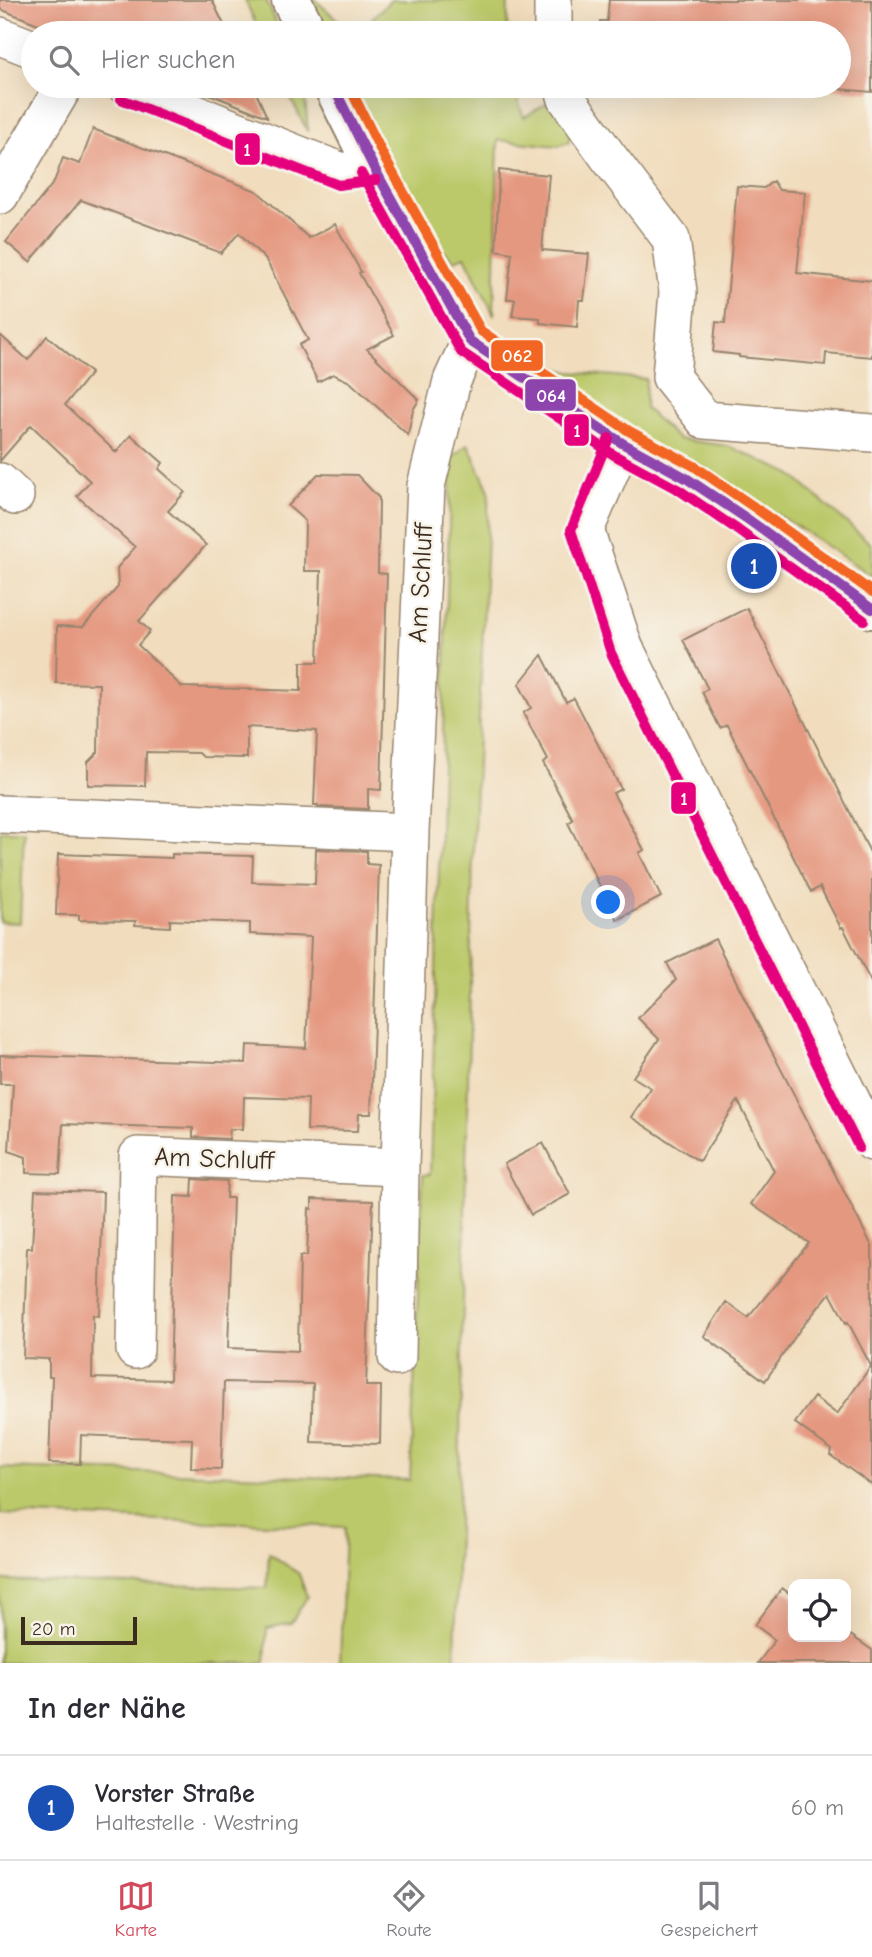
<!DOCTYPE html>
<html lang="de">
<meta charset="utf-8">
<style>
:root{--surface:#fff;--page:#f2f2f3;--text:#2b2b33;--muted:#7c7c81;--line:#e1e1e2;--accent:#d1495b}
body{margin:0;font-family:"Comic Neue",sans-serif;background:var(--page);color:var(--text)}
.controls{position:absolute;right:21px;bottom:21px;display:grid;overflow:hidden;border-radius:14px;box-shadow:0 7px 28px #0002}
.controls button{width:63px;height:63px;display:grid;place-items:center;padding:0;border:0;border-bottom:2px solid var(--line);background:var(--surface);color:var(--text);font:35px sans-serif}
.scale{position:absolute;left:21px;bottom:18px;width:116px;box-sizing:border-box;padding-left:7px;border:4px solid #3b2a1e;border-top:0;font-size:19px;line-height:24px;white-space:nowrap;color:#3b2a1e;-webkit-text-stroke:5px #f7f3e8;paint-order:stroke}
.you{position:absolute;left:609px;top:903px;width:24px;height:24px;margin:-18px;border:5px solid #fff;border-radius:50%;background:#1a73e8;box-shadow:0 0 0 10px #1a73e833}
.badge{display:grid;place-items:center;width:46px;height:46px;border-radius:50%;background:var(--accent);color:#fff;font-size:23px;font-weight:700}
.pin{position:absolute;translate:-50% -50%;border:4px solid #fff;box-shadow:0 2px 7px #0006}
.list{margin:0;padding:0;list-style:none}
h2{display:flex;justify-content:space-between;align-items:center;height:91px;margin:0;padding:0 28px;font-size:30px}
h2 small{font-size:23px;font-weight:400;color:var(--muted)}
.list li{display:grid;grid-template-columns:46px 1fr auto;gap:21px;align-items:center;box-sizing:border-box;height:105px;padding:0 28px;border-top:2px solid var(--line)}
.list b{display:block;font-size:26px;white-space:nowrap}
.list p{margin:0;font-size:23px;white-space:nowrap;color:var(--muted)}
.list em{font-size:23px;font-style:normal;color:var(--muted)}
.icon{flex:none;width:38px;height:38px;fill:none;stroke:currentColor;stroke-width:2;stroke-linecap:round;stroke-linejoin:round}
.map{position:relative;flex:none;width:872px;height:1663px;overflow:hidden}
.search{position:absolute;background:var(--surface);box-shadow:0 7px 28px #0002;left:21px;right:21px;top:21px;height:77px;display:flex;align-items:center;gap:18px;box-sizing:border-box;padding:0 24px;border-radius:38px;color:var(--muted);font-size:26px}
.sheet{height:196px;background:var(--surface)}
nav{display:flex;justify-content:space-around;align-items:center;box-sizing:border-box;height:98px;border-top:2px solid var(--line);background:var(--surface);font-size:19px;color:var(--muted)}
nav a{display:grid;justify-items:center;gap:4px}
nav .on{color:var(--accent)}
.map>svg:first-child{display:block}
.green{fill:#bcc96b;stroke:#7c7a44;stroke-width:2}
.building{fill:#e59880}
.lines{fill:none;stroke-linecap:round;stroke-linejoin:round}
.minor-casing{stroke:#96846e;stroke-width:40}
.tertiary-casing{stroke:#96846e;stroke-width:42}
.minor{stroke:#fff;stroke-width:37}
.tertiary{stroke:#fff;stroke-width:38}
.bus-1-casing{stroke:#f7f3e8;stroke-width:16}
.bus-2-casing{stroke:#f7f3e8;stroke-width:16}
.bus-3-casing{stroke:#f7f3e8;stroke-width:16}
.bus-1{stroke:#8e44ad;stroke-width:10}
.bus-2{stroke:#e5007d;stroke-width:10}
.bus-3{stroke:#f26522;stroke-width:10}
.labels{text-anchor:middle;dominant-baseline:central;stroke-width:5;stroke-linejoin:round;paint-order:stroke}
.street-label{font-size:26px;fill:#3b2a1e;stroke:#f7f3e8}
.line-badge{stroke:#f7f3e8;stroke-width:2.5}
.badge-label{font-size:19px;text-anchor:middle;font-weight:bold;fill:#fff}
</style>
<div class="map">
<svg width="872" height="1663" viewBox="0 0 872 1663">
<rect width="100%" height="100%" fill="#f7f3e8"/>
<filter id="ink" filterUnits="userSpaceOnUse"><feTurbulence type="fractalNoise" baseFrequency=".0143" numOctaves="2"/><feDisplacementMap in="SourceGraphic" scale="14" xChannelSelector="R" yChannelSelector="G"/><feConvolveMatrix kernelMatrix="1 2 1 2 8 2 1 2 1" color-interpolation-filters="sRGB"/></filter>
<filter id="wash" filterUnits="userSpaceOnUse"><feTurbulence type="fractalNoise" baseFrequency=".00686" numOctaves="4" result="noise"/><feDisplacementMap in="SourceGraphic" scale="28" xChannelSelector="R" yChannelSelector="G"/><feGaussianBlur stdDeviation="1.57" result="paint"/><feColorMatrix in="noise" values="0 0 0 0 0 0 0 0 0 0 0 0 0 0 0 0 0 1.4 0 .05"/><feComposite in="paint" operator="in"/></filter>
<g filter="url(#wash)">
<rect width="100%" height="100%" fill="#f1ddbd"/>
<path class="green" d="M245 0H266L281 33H260Z
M309 0H315L353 33H325Z
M391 0H508L507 33H357Z
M285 86H304L308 132 286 89Z
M351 86H512L524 117 549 102 571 131 569 142 558 146 498 140 494 315 465 256 454 260 423 232Z
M538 363 570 372 646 379 645 408 678 439 728 446 791 474 872 545V576L790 522 613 425Z
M468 444 489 491 473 854 455 1663H340L345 1527 0 1514V1468L410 1480 423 1175 430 1174 451 459Z
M0 831H24L20 923 0 922Z
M269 1553 299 1574 307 1597 291 1623 267 1628 265 1663H0V1580L267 1588Z"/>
<g id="blocks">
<path class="building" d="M0 0H212L228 33H61L0 9Z
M609 0H872V92L803 86H839V33H598L600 21H607Z
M190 86H253L267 117 192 87Z
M93 129 257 191 309 238 335 224 361 272 359 273 394 335 367 349 419 400 413 410 408 435 350 382 333 374 318 382 299 345 308 340 266 260 239 233 221 253 81 200 30 262 6 242 54 182 63 158 80 164Z
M499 170 549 175 542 250 589 254 584 300H579L577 327 540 323V318L512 316 515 299H507L512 253 496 250Z
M773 181 779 190 805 192 797 273 872 281V357L826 353 825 365 739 357V355L713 352 716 322 725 323 737 186 764 188Z
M0 335 28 360 47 336 91 373 65 405 116 452 131 435 163 463 159 469 185 492 168 511 206 545 139 621 150 631 138 645 182 687 301 691V662H318L321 571H304L305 521 288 506 318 474 357 475 379 498 378 573 387 574 381 790 368 789V809L318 807V805H314L317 731 247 727V758L203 757 199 753 146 752 145 786 88 785V762L98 752 99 684 56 683 57 626 83 627 118 587 117 568 135 547 77 496 90 481 31 425 0 461Z
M747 608 872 856V984L843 927 841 928 820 887 811 892 727 725 720 728 702 692 708 689 683 640Z
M542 655 566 702 574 698 621 789 613 793 644 850 639 853 661 897 617 920 568 823 573 820 543 763 548 760 523 713 531 708 519 684Z
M316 849 367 851V864L379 865 371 1114H359L358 1131 307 1130 308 1099 244 1097 243 1129H230L229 1139 193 1137V1128L63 1124 60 1174 26 1173V1157L9 1151 13 1084H0V1055L246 1063 247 1045 306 1048 311 937 250 934V923L170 920V927L153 926 135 925 136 921 79 920V915H56L58 854 172 858V854L253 856 252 882 315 884Z
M715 939 752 1013 872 1246V1485L830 1455 832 1450 795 1423 814 1397 837 1414 871 1366 848 1322 846 1323 830 1293 801 1328 765 1381 704 1336 726 1302 748 1318 809 1243 751 1204 774 1171 738 1101 699 1161 631 1117 651 1088 633 1077 659 1039 638 1018 676 980 667 963Z
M543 1143 570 1194 531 1215 504 1164Z
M193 1179 227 1181 226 1198H233L228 1348 298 1351 300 1256H307L309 1208 312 1209V1199L373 1201 366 1386H381L380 1444 311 1442 313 1384 224 1382 221 1469 191 1468 192 1439 125 1437 81 1435 80 1464 49 1463 52 1377H49V1359L23 1358 27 1248H32L35 1190 103 1192 99 1316 93 1315 92 1378 170 1380 175 1196 192 1197Z
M782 1588 793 1596V1637H846V1632L872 1650V1663H758L775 1640 755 1625Z"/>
</g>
</g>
<g filter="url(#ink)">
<use href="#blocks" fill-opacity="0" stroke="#96846e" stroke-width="2"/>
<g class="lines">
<g class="minor-casing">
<path id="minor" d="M553 33V0
M0 36 33 49
M126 86 342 172 373 166
M563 86 567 99 607 155 671 239 678 292 671 377 705 420 872 433
M0 195 64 86
M622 443 585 530 624 647 872 1142
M0 482 15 496
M0 814 410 832
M135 1350 138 1156 400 1167
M397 1357 400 1167 410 832 426 486 452 381 470 341"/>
</g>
<g class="tertiary-casing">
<path id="tertiary" d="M291 0 308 33
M333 86 373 166 470 341 622 443 686 478 746 518 872 609"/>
</g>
<use href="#minor" class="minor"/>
<use href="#tertiary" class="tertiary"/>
<g class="bus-1-casing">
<path id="bus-1" d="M333 86 373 166 470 341 622 443 686 478 746 518 872 609"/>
</g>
<g class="bus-2-casing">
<path id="bus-2" d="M121 99 338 185 376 180
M361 173 461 352 614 455 679 490 738 530 864 620
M609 438 571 530 611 653 859 1148"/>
</g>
<g class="bus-3-casing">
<path id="bus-3" d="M349 86 385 159 481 331 629 431 694 466 754 507 872 592"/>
</g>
<use href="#bus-1" class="bus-1"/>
<use href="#bus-2" class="bus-2"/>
<use href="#bus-3" class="bus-3"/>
</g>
</g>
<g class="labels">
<g class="street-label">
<text transform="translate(421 583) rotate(-87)">Am Schluff</text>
<text transform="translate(214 1159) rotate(2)">Am Schluff</text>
</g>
</g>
<g class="line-badge">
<rect x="234" y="132" width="27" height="34" rx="7" fill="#e5007d"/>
<rect x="490" y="339" width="54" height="33" rx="7" fill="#f26522"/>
<rect x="524" y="378" width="53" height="34" rx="7" fill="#8e44ad"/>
<rect x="563" y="413" width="27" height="34" rx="7" fill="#e5007d"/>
<rect x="670" y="781" width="27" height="34" rx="7" fill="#e5007d"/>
</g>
<g class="badge-label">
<text x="247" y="156">1</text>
<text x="517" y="362">062</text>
<text x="551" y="402">064</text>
<text x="577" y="437">1</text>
<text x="684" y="805">1</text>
</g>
</svg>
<div class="controls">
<button><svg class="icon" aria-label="locate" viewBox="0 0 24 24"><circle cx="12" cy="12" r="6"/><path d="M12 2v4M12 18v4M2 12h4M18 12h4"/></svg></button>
</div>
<div class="scale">20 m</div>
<div class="you"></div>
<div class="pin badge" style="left:754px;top:566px;background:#1a4fb4">1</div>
<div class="search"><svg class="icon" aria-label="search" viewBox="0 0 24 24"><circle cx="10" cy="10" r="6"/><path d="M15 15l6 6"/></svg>Hier suchen</div>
</div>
<section class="sheet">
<h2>In der Nähe<small></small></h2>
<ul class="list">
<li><span class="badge" style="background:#1a4fb4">1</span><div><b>Vorster Straße</b><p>Haltestelle · Westring</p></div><em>60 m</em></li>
</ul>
</section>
<nav>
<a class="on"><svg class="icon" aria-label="map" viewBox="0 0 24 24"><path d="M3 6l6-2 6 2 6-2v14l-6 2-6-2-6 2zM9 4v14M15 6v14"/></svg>Karte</a>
<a><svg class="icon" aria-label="directions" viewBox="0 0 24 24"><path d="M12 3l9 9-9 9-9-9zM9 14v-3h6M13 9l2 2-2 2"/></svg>Route</a>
<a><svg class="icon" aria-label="saved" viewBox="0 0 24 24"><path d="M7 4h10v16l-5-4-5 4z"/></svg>Gespeichert</a>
</nav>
